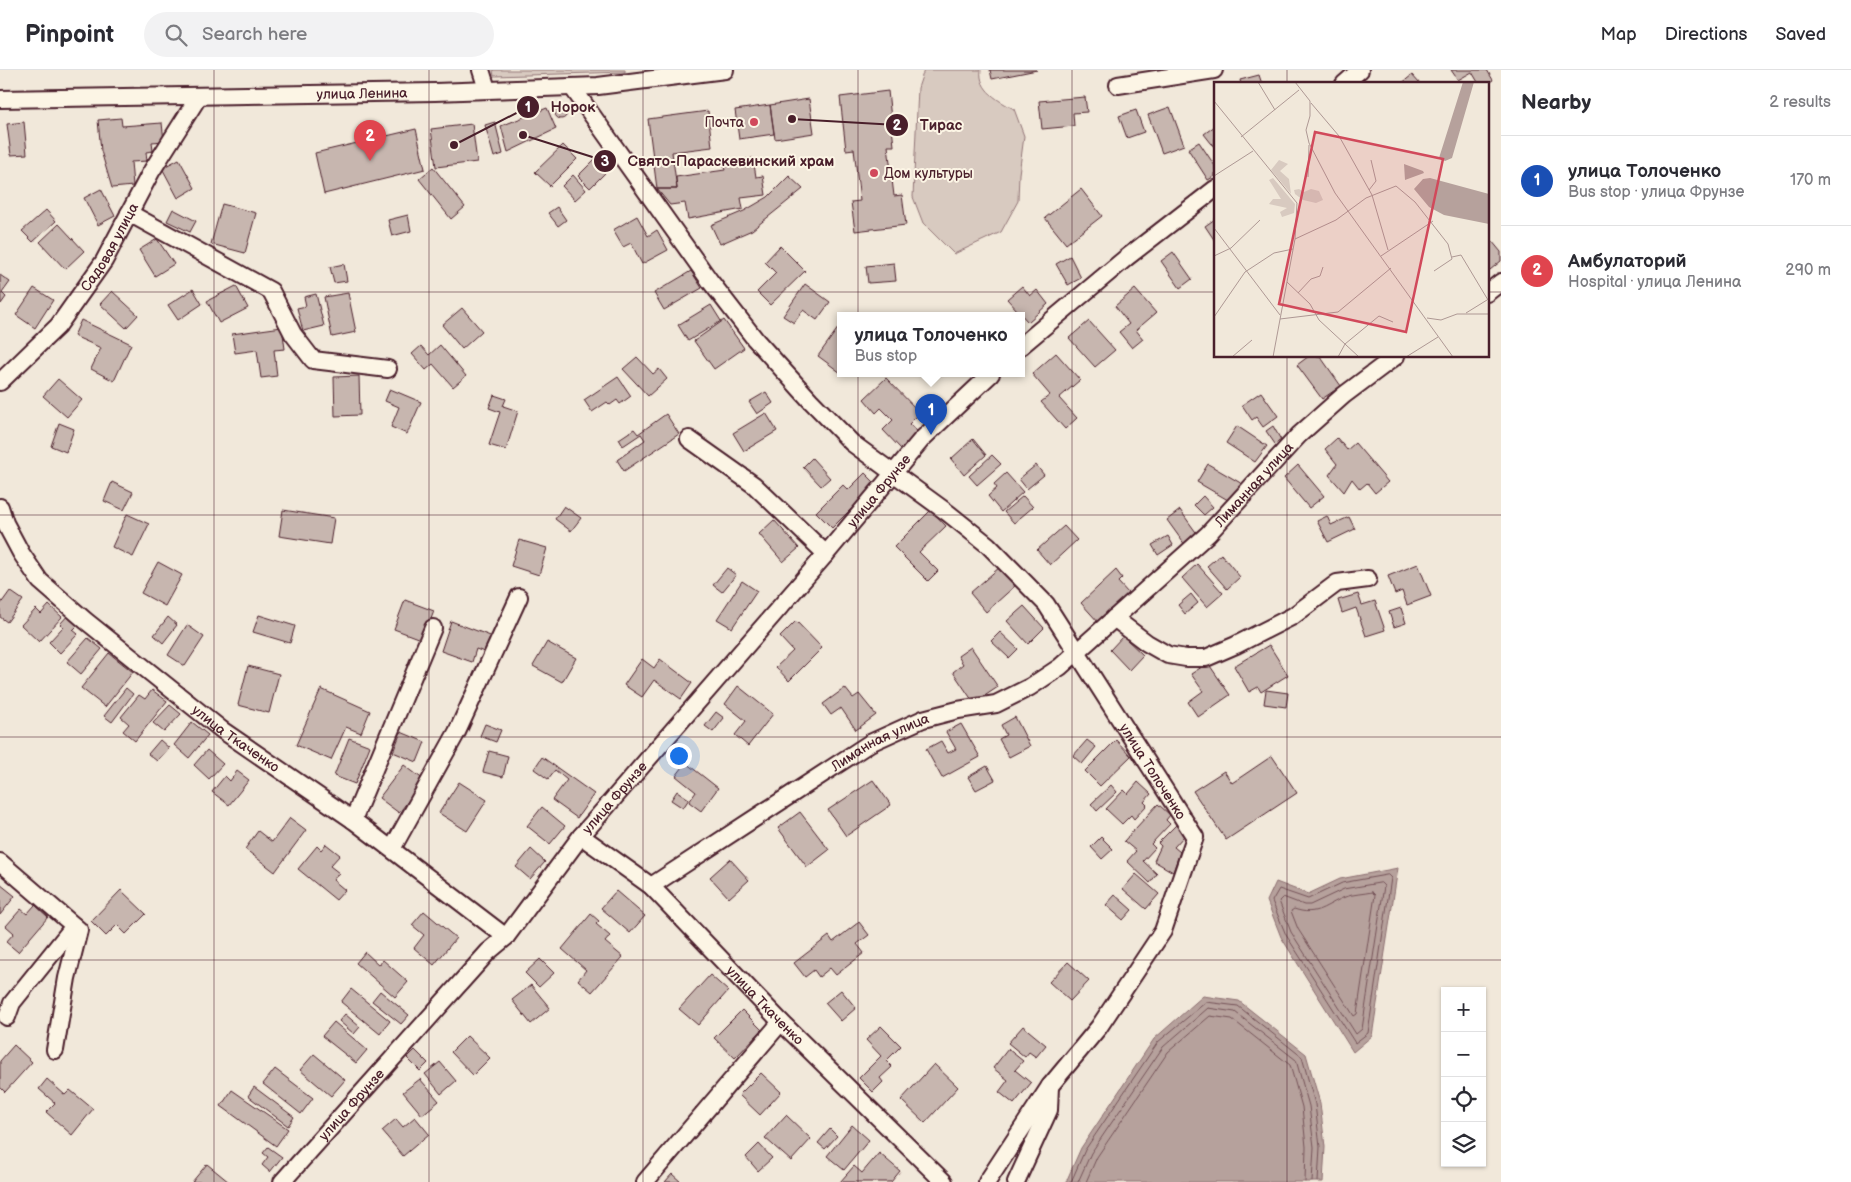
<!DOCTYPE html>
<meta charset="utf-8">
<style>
:root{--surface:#fff;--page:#f2f2f3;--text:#2b2b33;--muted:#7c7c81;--line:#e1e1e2;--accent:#d1495b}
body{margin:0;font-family:"Balsamiq Sans",sans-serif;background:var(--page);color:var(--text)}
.controls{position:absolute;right:15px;bottom:15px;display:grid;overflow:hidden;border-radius:0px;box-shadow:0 1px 4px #0004}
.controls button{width:45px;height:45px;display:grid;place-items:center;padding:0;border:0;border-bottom:1px solid var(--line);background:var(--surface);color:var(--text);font:25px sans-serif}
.you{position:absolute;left:678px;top:685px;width:18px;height:18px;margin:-12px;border:4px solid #fff;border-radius:50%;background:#1a73e8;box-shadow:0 0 0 8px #1a73e833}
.badge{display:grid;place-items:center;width:32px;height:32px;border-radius:50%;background:var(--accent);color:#fff;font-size:16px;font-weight:700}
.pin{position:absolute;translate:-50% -41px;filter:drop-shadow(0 1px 2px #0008)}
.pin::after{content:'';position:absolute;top:26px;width:18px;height:15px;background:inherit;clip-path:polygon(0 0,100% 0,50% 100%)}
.popup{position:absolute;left:837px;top:242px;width:188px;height:65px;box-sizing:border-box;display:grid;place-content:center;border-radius:0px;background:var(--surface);filter:drop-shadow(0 1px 4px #0005);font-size:16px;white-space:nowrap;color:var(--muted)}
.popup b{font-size:19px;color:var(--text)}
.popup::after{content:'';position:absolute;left:50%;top:100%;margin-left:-10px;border:10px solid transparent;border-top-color:var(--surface)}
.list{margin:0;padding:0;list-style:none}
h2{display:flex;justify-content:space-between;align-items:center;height:65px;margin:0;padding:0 20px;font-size:21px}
h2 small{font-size:16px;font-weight:400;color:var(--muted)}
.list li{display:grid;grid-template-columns:32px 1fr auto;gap:15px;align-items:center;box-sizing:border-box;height:90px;padding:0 20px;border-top:1px solid var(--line)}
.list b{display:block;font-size:19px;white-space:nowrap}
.list p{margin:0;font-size:16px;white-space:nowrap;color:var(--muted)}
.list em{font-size:16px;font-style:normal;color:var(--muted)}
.icon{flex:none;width:28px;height:28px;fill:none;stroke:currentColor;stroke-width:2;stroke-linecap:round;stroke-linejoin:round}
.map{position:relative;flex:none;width:1501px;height:1112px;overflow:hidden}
header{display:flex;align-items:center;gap:30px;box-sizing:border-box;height:70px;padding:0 25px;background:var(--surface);border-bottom:1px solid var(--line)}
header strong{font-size:24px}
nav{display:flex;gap:28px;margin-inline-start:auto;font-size:18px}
.search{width:350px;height:45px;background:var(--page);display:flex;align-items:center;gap:12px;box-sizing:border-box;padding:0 18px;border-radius:28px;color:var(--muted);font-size:19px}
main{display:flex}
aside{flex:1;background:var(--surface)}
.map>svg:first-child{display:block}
.green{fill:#d8cac0;stroke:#917476}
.water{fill:#b6a19c;stroke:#8b6d6f}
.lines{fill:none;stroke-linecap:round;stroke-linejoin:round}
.shore{stroke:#755358;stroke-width:1}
.building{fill:#c7b6af;stroke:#4a1f2b}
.minor-casing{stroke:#4a1f2b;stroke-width:20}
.minor{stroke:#fcf5e5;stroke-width:16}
.grid{fill:none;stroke:#4a1f2b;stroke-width:1;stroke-opacity:0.55}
.poi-dot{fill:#d1495b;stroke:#fcf5e5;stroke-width:2}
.labels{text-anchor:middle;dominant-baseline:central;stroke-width:4;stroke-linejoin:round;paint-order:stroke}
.street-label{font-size:14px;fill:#4a1f2b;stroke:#fcf5e5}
.poi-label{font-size:14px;fill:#4a1f2b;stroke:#fcf5e5;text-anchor:end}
.inset-road{fill:none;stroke:#ae9894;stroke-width:1}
.view{fill:#d1495b;fill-opacity:0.15;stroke:#d1495b;stroke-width:2.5}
.inset-edge{fill:none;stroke:#4a1f2b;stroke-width:2.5}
.leader{fill:none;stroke:#4a1f2b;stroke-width:2}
.callout-dot{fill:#4a1f2b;stroke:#fcf5e5;stroke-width:2}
.mark-label{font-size:15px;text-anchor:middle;font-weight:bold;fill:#fff}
.callout-label{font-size:15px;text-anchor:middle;font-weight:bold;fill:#4a1f2b;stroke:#fcf5e5;stroke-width:4;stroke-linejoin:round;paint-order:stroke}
</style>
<header>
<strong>Pinpoint</strong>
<div class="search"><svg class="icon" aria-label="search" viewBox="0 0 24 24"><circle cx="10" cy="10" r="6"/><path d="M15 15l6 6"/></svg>Search here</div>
<nav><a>Map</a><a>Directions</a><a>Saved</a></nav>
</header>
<main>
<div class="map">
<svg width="1501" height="1112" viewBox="0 0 1501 1112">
<rect width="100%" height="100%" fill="#f1e8da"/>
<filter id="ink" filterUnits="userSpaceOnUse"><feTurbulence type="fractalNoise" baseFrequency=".02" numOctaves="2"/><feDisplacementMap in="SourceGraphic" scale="10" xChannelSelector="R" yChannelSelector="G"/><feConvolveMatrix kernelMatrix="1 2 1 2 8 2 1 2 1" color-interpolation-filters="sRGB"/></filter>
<g filter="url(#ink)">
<path class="green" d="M493 0H625V2L494 6Z
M924 0H981C978 20 999 31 1014 39L1024 66 1019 104 1018 131 1001 162 954 184 923 153 913 127 918 18Z"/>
<path class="water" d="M1398 798 1372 966 1353 982 1281 867 1267 831 1276 812 1308 824 1340 809Z
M1203 926 1239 931 1306 984 1320 1033 1325 1077 1323 1112H1066L1081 1078 1154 969Z"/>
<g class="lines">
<path class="shore" d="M1388 805 1391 808 1368 963 1355 973 1286 865 1272 831 1279 819 1308 829 1342 813Z
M1381 813 1384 816 1362 959 1356 964 1291 862 1279 831 1283 827 1304 835H1310L1344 819Z
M1372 822 1375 825 1357 944 1354 946 1298 859 1291 841 1294 839C1317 847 1325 835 1345 827 1353 824 1363 824 1372 822Z
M1071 1112 1085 1080 1158 972 1206 932 1238 936 1302 987 1315 1034 1320 1077 1318 1112
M1078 1112 1091 1083 1163 977 1208 938 1235 942 1296 990 1309 1036 1314 1077 1312 1112
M1086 1112 1097 1087 1168 982 1210 946 1232 949 1290 995 1302 1037 1306 1077 1305 1112"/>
</g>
<path class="building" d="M990 0H1037L992 9Z
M1451 0H1487L1493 10 1487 14H1479L1472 2 1458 10Z
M1259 5 1262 14H1241L1240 10Z
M1412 5 1420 14H1401Z
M888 21 894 76H888L894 126 902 125 906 155 855 161 851 132 860 131 854 79 846 80 840 27Z
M1085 27 1087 42 1073 43 1074 56 1042 59 1039 31Z
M809 29 814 63 775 69 770 35Z
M770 35 774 64 739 69 735 40Z
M555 43a6 6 0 1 1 12 0a6 6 0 1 1-12 0Z
M1170 37 1184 75 1162 83 1148 45Z
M547 38 556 59 508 82 501 56Z
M1136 40 1144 62 1127 68 1119 46Z
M708 41 712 77 672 82 677 119H657L648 49Z
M121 48 122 56 162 53 164 71 152 72 153 81 146 82 147 91 131 92 133 116 112 118 101 81 98 50Z
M24 52 27 84 11 85 7 54Z
M495 52 503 84 494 87 485 55Z
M472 54 477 92 436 97 431 59Z
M1215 56V78L1204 64Z
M416 59 425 99 324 124 315 83Z
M1199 72 1215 96V106L1208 110 1188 79Z
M563 75 577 89 550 116 535 102Z
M601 83 613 95 590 118 578 106Z
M753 88 756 107 763 106 766 125 741 128 743 139 688 149 685 133 670 135 657 119H677L676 107 725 100 723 93Z
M179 89 195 118 178 128 162 98Z
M433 97 465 137 451 149 419 109Z
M573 105 586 120 575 130 562 116Z
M789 106 803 119 752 160 720 174 711 155 744 141 768 127Z
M101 119 115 146 98 155 84 128Z
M1081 119 1102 146 1066 174 1045 148Z
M222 134 256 143 245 183 211 174Z
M557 137 566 150 558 156 548 143Z
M173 139 196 151 190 162 167 151Z
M46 140 56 151 33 172 22 161Z
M408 145 411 161 392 166 388 150Z
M637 146 648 166 657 160 668 180 642 194 631 173 623 177 613 160Z
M1215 149V171L1205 156Z
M59 154 84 181 65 199 40 172Z
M1487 165 1501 182V191L1490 200 1487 197Z
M157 169 174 194 155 206 139 180Z
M780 176 805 201 770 235 757 222 776 203 765 192Z
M1173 182 1192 209 1180 218 1161 191Z
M1070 186 1081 208 1068 215 1056 194Z
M894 193 896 211 868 213 866 196Z
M344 194 347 211 334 213 330 197Z
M691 201 702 218 664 240 654 223Z
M0 205 10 212 2 223 6 227 1 234Z
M805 214 830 232 817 250 803 240 794 253 783 246Z
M236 216 248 238 219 253 207 231Z
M1022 216 1030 226 1037 220 1048 234 1028 252 1007 229Z
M34 218 53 230 35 258 16 245Z
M193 219 202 234 178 250 168 235Z
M1135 219 1156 243 1136 260 1143 269 1132 278 1119 262 1129 254 1115 236Z
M112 221 138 245 126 258 100 234Z
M348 223 356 262 332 267 324 227Z
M316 224 324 256 303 261 297 238 306 236 304 227Z
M711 235 721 251 688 271 678 255Z
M462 238 482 261 462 279 442 255Z
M81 250 131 274 114 311 91 299 101 278 74 266Z
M724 250 744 278 714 299 694 271Z
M1089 251 1115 280 1095 297 1069 268Z
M841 254V303L818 286Z
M282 257 285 279 274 280 277 306 261 308 257 280 235 283 232 264Z
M440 275 466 306 453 317 433 294 426 300 412 284 421 276 429 285Z
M1056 283 1080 310 1059 328 1077 348 1065 359 1041 332 1050 325 1032 304Z
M1309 286H1320L1341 316 1322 329 1297 295Z
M637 287 653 304 659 299 667 309 648 326 623 299Z
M359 306 360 345 335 346 334 307Z
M618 307 631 326 620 334 617 330 610 335 607 332 592 342 584 330Z
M886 308 920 343 909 354 918 362 901 379 883 360 893 350 881 338 876 343 864 329Z
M58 309 82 330 67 347 43 326Z
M390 319 421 332 407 364 391 357 399 337 385 331Z
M766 322 773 333 757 344 749 332Z
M1261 322 1278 346 1263 357 1256 347 1252 350 1242 335Z
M494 325 506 329 503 336 518 341 506 380 489 375 500 342 489 338Z
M766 343 777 361 744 381 733 363Z
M666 344 679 364 624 401 617 390 645 370 641 364 623 376 619 369 634 359 638 364Z
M59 353 74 359 66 382 51 376Z
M1237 356 1267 376 1255 392 1226 373Z
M1273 356 1281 370 1275 374 1266 361Z
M1337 368 1347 380 1355 373 1388 412 1375 423 1367 413 1360 419 1352 409 1344 422 1329 405 1337 394 1325 379Z
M973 369 986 385 964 405 951 389Z
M992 385 1001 394 977 415 969 406Z
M812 388 830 408 821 416 803 397Z
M1208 394 1244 415 1233 433 1197 412Z
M1036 395 1044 405 1027 419 1019 409Z
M1298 395 1324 426 1309 438 1284 408Z
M865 403 876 414 832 458 816 442 843 415 848 420Z
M1006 403 1023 422 1001 442 988 426 997 418 994 414Z
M112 412 133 422 124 440 104 431Z
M1023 426 1033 437 1014 453 1004 442Z
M1203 426 1213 437 1204 445 1194 435Z
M564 436 581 448 571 461 555 449Z
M283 440 334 448 330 474 279 466Z
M931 440 946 456 919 482 938 501 928 511 894 477Z
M1180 440 1198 465 1185 475 1167 450Z
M127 444 149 454 133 487 112 477Z
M1327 446 1331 455 1349 447 1355 459 1328 472 1317 451Z
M774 450 799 478 783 492 759 464Z
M1064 456 1077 470 1050 495 1037 480Z
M1168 466 1173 475 1158 485 1152 475Z
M519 470 547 478 539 505 511 496Z
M1221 484 1240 507 1227 519 1207 496Z
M158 492 182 505 165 536 141 523Z
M1197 494 1223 523 1207 537 1182 508Z
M1418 494 1431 526 1407 535 1402 521 1395 524 1388 506Z
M1000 497 1016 515 986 542 970 523Z
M727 498 736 505 722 522 713 515Z
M1116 500 1122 508 1118 512 1129 524 1099 553 1081 533Z
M742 511 757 521 732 558 717 549Z
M10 521 23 530 7 552 0 547V535Z
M1191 524 1198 533 1185 544 1178 535Z
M1358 524 1362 535 1375 531 1385 560 1366 566 1356 538 1342 543 1338 530Z
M405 530 434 541 423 570 394 559Z
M49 535 62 547 39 572 21 555 36 539 41 544Z
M1024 536 1044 558 1028 574 1007 551Z
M1401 538 1406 553 1394 557 1389 542Z
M70 543 80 553 73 560 78 564 60 583 49 572 63 557 60 554Z
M259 545 295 556 290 573 253 562Z
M168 547 177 555 163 573 154 565Z
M451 551 493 567 487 583 476 579 472 592 441 581Z
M796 551 822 578 789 611 776 597 793 581 780 567Z
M187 555 204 567 185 596 168 585Z
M1000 562 1018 579 1009 588 991 571Z
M1123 566 1143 585 1129 600 1110 580Z
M88 568 102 579 81 604 67 592Z
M547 572 576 588 562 612 533 596Z
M1269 575 1288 605 1261 622 1258 617 1249 622 1234 596Z
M971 577 998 617 974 633 953 602 963 594 958 586Z
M109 583 133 602 105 637 81 618Z
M642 589 654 598 660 589 692 613 681 629 654 610 642 627 624 615Z
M1208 593 1230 625 1198 647 1188 632 1203 621 1191 604Z
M248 596 279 604 269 643 238 635Z
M738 616 773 644 748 676 735 665 746 651 725 634Z
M126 618 133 624 112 652 104 646Z
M845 618 853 628 859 624 876 645 856 660 841 638 831 645 823 634Z
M321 619 370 641 361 663 346 657 331 690 296 675Z
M152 620 167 631 135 671 123 661 129 654 121 647 139 625 145 629Z
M1266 620 1288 623 1286 637 1264 634Z
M170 635 181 644 164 662 153 653Z
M716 642 724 648 713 662 705 656Z
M1015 647 1030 676 1009 687 999 669 1006 665 1001 655Z
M192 652 208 665 189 688 174 675Z
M485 654 501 660 496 672 480 666Z
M961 654 980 687 942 708 926 679 941 671 948 683 956 679 946 662Z
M401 662 425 672 417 692 393 682Z
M349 668 370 676 355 714 334 706Z
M160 670 169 678 157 691 148 684Z
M1087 670 1096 677 1082 694 1073 686Z
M1116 670 1131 686 1100 716 1085 701Z
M207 680 223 694 209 709 194 695Z
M489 681 508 686 503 707 483 702Z
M1272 686 1297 723 1226 770 1193 721 1224 701 1232 713Z
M542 687 594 724 577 748 552 730 567 710 555 700 548 709 534 699Z
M686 693 718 718 701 741 689 732 696 722 676 706Z
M404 695 424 710 399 743 379 728Z
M987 696 995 710 976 720 968 707Z
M237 701 249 710 229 735 212 722 225 706 230 711Z
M873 710 891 735 846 766 828 740Z
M459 712 487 730 467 761 439 743Z
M1138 712 1151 724 1144 732 1147 735 1134 749 1131 745 1122 754 1106 739 1124 720 1128 724Z
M1111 715 1117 722 1097 741 1091 734Z
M677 721 689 729 683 738 671 730Z
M1158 734 1170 745 1166 750 1170 754 1151 774 1155 778 1143 791 1157 804 1150 813 1127 791 1136 781 1124 771Z
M542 737 565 756 550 774 527 756Z
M800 742 829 780 807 797 778 758Z
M290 748 306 760 275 802 245 779 258 761 272 772Z
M1176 755 1184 766 1174 777 1180 782 1173 802 1154 791 1161 776 1158 773Z
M1101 767 1113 779 1102 789 1091 777Z
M326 774 340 785 330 796 339 803 333 810 345 820 336 830 298 799 317 776 321 780Z
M531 779 545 792 530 809 516 797Z
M730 789 749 810 729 828 710 807Z
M1136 804 1159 824 1146 839 1123 819Z
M0 814 15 826 0 845Z
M121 820 146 844 126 864 117 855 106 866 91 851Z
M616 821 645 846 630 863 601 838Z
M1115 825 1132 840 1123 850 1106 835Z
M35 835 48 847 18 882 6 872 14 863 6 856 21 839 27 844Z
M424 841 456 868 434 895 414 878 424 865 412 855Z
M591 844 599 851 596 854 610 866 605 872 623 887 592 922 578 910 586 900 562 879Z
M859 852 869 865 857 874 864 883 836 905 830 898 819 907 814 900 805 907 794 893 829 866 833 872Z
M365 882 379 895 383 890 408 912 395 927 356 893Z
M540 889 554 903 539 917 525 903Z
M1068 892 1089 911 1070 931 1049 912Z
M710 905 728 921 698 955 679 939Z
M531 915 550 938 531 954 512 930Z
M351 919 390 951 380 964 341 932Z
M841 920 856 938 841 951 825 933Z
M380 921 409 945 401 954 372 931Z
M742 940 762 960 735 988 714 968Z
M345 944 360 957 354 964 339 951Z
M334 952 367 980 356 993 322 966Z
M881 956 901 976 886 991 892 997 880 1008 883 1012 873 1022 859 1008 881 986 866 970Z
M1023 956 1046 975 1036 987 1029 982 1025 987 1008 973Z
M467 966 490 988 473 1005 451 982Z
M14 975 32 992 5 1022 0 1017V991Z
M1008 979 1023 991 1015 1000 1031 1013 1014 1034 999 1022 1008 1010 993 998Z
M415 980 428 993 420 1001 407 988Z
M314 984 345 1010 331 1026 300 1000Z
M440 992 456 1011 441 1024 425 1004Z
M934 994 958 1017 925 1053 901 1030Z
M275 999 313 1028 301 1044 263 1014Z
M761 1003 781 1022 760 1045 739 1025Z
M47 1009 65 1025 70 1020 93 1039 72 1065 46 1042 55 1033 39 1019Z
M420 1009 439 1031 422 1045 403 1022Z
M254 1017 294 1047 288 1056 248 1026Z
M232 1020 288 1059 276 1076 221 1036Z
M786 1045 811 1069 791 1091 765 1068Z
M415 1047 429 1064 403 1086 382 1061 396 1049 403 1057Z
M852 1055 869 1070 844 1100 827 1086Z
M830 1059 837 1066 825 1079 818 1073Z
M759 1074 772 1088 758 1101 746 1087Z
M268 1077 282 1087 270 1102 262 1095 268 1087 263 1083Z
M879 1083 900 1101 891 1112H840L854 1096 862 1103Z
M207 1094 229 1112H192Z
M672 1104 681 1112H665Z"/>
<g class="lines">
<g class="minor-casing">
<g id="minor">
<path d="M481 0 487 19"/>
<path d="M1344 14 1360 0"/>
<path d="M1118 15 1214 0"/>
<path id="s1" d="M572 17 710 211 755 269 810 330 852 373 948 443 988 475 1046 534 1195 767 1163 861 1099 957 1050 1016 987 1112"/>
<path id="s2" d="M0 29 435 22 598 16 725 0"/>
<path d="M129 143 271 221 293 264 313 290 388 299"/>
<path d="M1487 223 1501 212"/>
<path d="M1021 276 1126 188 1215 119"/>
<path id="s3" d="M0 312 58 256 104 191 151 102 199 26"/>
<path d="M689 369 754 415 826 484"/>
<path id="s4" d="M0 437 5 453 21 483 40 511 86 551 222 660 353 750 506 867"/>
<path d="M1114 548 1147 573 1168 585 1186 588H1206L1236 575 1293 546 1337 513 1368 509"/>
<path d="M353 750 433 558"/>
<path id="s5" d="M581 766 651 816 781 952 944 1112"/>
<path d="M392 779 457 662 519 527"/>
<path d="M0 792 79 860 67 908 55 980"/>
<path id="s6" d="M651 816 870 673 923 649 958 640 996 634 1030 617 1060 597 1208 464 1299 365 1344 325 1396 286"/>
<path d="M7 947 12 933 74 856"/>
<path id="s7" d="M282 1112 488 882 506 867 581 766 826 484 922 369 991 304"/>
<path d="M645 1112 781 952"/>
<path d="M1016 1112 1049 1040 1050 1016"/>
</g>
</g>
<use href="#minor" class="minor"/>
</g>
</g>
<path class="grid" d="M214 0V1112M429 0V1112M643 0V1112M858 0V1112M1072 0V1112M1287 0V14M0 222H1215M1487 222H1501M1287 286V1112M0 445H1501M0 667H1501M0 890H1501"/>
<g class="poi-dot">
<circle cx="754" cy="52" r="5"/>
<circle cx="874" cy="103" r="5"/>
</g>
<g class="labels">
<g class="street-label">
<text stroke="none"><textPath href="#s2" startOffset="362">улица Ленина</textPath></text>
<text stroke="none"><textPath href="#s3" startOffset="175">Садовая улица</textPath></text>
<text stroke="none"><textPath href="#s6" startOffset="735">Лиманная улица</textPath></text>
<text stroke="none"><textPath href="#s7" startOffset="914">улица Фрунзе</textPath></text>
<text stroke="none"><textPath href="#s4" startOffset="336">улица Ткаченко</textPath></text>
<text stroke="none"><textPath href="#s6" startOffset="271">Лиманная улица</textPath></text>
<text stroke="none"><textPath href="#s1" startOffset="905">улица Толоченко</textPath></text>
<text stroke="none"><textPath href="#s7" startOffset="509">улица Фрунзе</textPath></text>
<text stroke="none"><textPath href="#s5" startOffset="251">улица Ткаченко</textPath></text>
<text stroke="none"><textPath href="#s7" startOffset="104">улица Фрунзе</textPath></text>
</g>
<g class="poi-label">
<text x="744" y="52">Почта</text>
<text x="884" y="103" text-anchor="start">Дом культуры</text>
</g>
</g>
<g transform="translate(1214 12)">
<rect width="275" height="275" fill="#f1e8da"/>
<path d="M65 78 74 82 66 89 75 97 77 112 57 88ZM59 96 81 122 80 131 68 135 66 130 73 126 55 122 59 117H67L55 98ZM85 107 90 110 97 107 105 109 109 118 102 121 89 118 81 112 80 108Z" fill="#d8cac0"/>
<path d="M249 0H260L238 76 231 79 225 76ZM190 82 209 89 210 91 191 98ZM216 96 275 112V142L230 133 215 125 200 107 209 97Z" fill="#b6a19c"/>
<path class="inset-road" d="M44 0 61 28M81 0 96 19V34L92 48 95 61 121 111 239 275M0 19 83 121 81 157 59 275M97 21 125 54 158 113 174 168M27 55 85 8M0 94 39 69M94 95 95 63M155 108 162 99 157 78M0 146 66 233M81 157 122 138 152 116 182 104 201 120 234 162 238 177 220 189M0 174 17 166 46 138M167 174 219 139M238 175 247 173 274 218M73 200 96 222 105 238 145 275M84 211 97 197 106 194 109 185M252 231 273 218M0 235 31 190 60 171 79 167M213 236 227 238 243 232H275M66 237 124 230 177 186M18 275 38 258M124 275 131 262 165 234 179 240M192 275 224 255"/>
<path class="view" d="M101 50 229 77 192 250 65 222Z"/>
<rect width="275" height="275" class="inset-edge"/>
</g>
<path class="leader" d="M454 75L528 37M792 49L897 55M523 65L605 91"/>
<g class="callout-dot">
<circle cx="454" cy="75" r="5"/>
<circle cx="792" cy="49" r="5"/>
<circle cx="523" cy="65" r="5"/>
<circle cx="528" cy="37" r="12"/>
<circle cx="897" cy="55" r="12"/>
<circle cx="605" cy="91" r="12"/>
</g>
<g class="mark-label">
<text x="528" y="42">1</text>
<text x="897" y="60">2</text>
<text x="605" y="96">3</text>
</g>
<g class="callout-label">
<text x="573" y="42">Норок</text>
<text x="941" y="60">Тирас</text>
<text x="731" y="96">Свято-Параскевинский храм</text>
</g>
</svg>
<div class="controls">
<button>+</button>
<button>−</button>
<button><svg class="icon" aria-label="locate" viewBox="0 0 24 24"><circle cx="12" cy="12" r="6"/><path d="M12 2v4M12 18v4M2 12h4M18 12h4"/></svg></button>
<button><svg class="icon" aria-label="layers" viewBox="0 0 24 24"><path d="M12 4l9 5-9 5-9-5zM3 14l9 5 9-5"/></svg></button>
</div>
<div class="you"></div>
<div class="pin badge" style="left:931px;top:365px;background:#1a4fb4">1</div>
<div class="popup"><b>улица Толоченко</b>Bus stop</div>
<div class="pin badge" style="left:370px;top:91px;background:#e0444e">2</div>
</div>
<aside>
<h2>Nearby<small>2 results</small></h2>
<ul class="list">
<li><span class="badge" style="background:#1a4fb4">1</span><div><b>улица Толоченко</b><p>Bus stop · улица Фрунзе</p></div><em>170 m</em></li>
<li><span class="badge" style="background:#e0444e">2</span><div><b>Амбулаторий</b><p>Hospital · улица Ленина</p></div><em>290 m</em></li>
</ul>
</aside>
</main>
